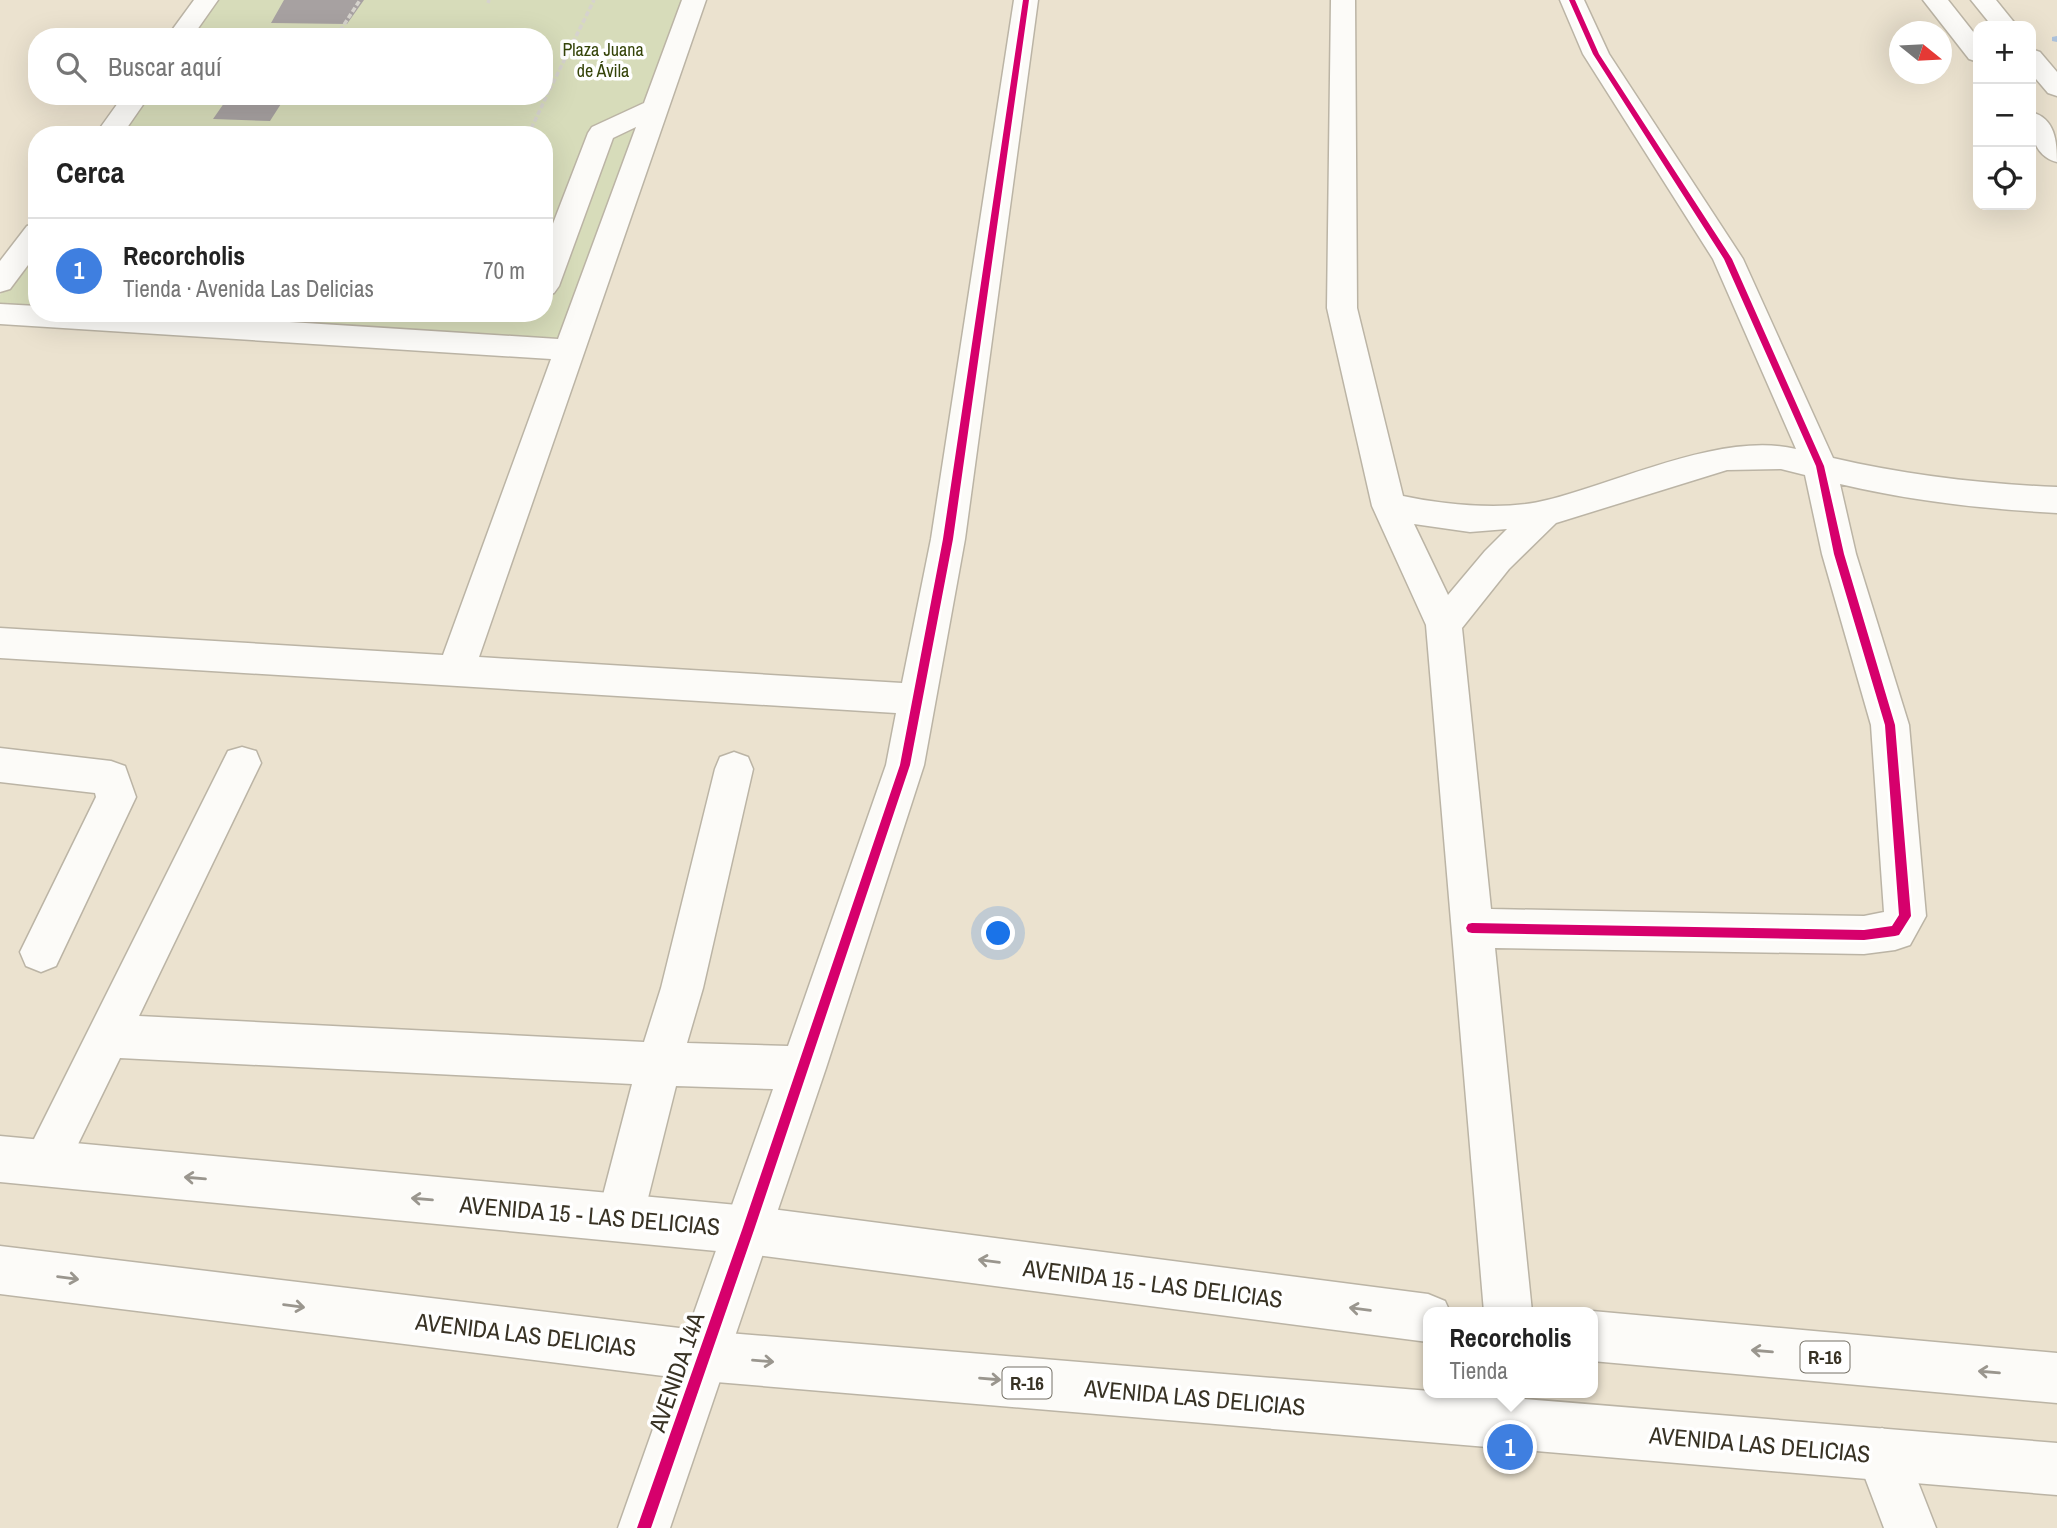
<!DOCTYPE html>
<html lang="es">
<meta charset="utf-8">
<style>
:root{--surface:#fff;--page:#f6f6f6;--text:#222;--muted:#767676;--line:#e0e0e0;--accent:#2563eb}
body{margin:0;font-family:"Archivo Narrow",sans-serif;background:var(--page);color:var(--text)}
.controls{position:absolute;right:21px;top:21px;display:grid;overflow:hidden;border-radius:14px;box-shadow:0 7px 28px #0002}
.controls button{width:63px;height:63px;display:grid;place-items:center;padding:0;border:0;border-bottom:2px solid var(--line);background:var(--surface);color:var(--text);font:35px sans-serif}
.compass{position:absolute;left:1889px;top:21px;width:63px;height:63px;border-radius:50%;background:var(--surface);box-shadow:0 7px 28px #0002;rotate:108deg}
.you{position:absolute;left:999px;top:934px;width:24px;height:24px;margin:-18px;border:5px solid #fff;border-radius:50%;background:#1a73e8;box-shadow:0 0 0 10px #1a73e833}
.badge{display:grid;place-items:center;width:46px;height:46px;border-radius:50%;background:var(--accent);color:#fff;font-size:23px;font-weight:700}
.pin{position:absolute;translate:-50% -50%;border:4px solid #fff;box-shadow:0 2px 7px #0006}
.popup{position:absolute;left:1423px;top:1307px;width:175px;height:91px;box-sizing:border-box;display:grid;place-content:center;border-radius:14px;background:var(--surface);filter:drop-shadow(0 2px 5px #0005);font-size:23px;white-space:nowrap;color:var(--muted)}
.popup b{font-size:26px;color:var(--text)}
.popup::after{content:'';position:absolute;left:50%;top:100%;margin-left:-14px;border:14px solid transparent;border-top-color:var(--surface)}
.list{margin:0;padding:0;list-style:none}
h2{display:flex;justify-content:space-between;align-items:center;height:91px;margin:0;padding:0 28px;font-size:30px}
h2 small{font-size:23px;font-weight:400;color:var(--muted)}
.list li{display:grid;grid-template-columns:46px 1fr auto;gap:21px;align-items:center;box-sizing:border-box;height:105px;padding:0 28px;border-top:2px solid var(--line)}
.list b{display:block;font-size:26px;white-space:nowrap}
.list p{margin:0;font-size:23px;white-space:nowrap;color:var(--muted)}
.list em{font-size:23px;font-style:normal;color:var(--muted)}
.icon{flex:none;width:38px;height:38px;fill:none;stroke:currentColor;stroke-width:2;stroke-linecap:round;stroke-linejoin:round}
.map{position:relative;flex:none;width:2057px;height:1528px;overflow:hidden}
.search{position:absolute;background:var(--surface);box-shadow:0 7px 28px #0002;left:28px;top:28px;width:525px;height:77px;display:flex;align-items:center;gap:18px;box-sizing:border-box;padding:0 24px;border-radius:28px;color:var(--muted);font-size:26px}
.panel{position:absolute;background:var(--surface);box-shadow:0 7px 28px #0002;left:28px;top:126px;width:525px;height:196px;border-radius:28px}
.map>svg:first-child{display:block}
.green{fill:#d7dcba}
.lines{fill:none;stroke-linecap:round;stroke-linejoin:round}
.stream{fill:#adc2db;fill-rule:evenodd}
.building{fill:#a7a1a1}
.minor-casing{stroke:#bbb4a5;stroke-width:3}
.major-casing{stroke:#bbb4a5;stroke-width:3}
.path{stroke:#d6d3cd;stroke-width:3.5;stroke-dasharray:5 2.5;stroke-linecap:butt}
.minor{fill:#fcfbf8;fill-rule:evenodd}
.major{fill:#fcfbf8;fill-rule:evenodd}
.cycleway-casing{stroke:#fff;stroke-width:5}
.cycleway{fill:#d6006c;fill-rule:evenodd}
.oneway{stroke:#9a968e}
.labels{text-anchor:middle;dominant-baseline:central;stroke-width:7;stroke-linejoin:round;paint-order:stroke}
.far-park-label{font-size:18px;fill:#354409;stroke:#fff}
.shield{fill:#fff;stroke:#747066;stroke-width:2}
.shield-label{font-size:19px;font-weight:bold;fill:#383224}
.near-street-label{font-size:24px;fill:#383224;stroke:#fff}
</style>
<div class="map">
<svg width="2057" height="1528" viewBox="0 0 2057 1528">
<rect width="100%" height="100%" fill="#ebe2cf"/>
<path class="green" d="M214 0H687L562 343 73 313H544V135H116L144 96H544V37H187Z
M37 244V311L0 309V295Z"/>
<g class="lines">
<path class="stream" d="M2057 36V42L2052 41V37Z"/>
</g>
<path class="building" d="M284 0H364L347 24 271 23Z
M229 96H286L270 121 213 119Z"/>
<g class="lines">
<g class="minor-casing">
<path id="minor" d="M194 0H218L192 37H167Z
M682 0H706L479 657 902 683 931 539 1014 0H1038L965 539 924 765 826 1068 670 1528H618L773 1089 676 1086 643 1218 637 1235 620 1241 603 1235 597 1218 632 1084 120 1058 61 1179 45 1186 29 1179 22 1163 228 751 242 747 256 751 261 763 139 1016 644 1042 661 988 715 769 720 757 734 752 748 757 753 769 703 988 687 1043 788 1046 886 765 896 713 0 658V628L443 655 551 359 0 324V304L37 306V313H150L558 339 636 127 613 138 559 286 554 293 544 296V247L588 133 592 127 644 103Z
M1331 0H1355L1357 308 1403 496C1445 505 1506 511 1547 500 1620 482 1723 431 1796 449L1713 259 1583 54 1560 0H1584L1609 54 1743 259 1833 458C1906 475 1981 484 2057 487V513C1984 509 1911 501 1840 484L1856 554 1909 725 1926 916 1910 945 1895 950 1864 954 1495 948 1532 1312H1484L1426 625 1372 506 1327 308ZM1781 469 1805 475 1822 554 1871 725 1884 912 1864 916 1491 909 1462 628 1509 569 1556 523 1727 470ZM1414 524 1470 532 1507 529 1485 551 1448 595Z
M1923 0H1948L1978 38V62L1969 59Z
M1971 0H1996L2017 26H1992Z
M2031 49 2040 52 2057 72V96L2048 93 2031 73Z
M123 96H149L122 135H95Z
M2031 112C2055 118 2057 141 2057 162 2034 156 2030 133 2031 112Z
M37 223V253L10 289 0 292V261L27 226Z
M0 748 111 761 125 766 136 797 56 966 41 972 26 966 20 952 96 797 95 793 0 782Z
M1882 1428 1900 1436 1936 1528H1884L1856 1454 1864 1436Z"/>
</g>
<g class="major-casing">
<path id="major" d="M0 1136 748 1206 1428 1294 1445 1301 1450 1312H1428V1342L748 1254 0 1182Z
M0 1246 704 1331 2057 1443V1495L704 1381 0 1294Z
M1592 1311 2057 1353V1403L1592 1361Z"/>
</g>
<path class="path" d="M488 3 489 0
M336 37 360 0
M544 93H548L594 0
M528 135 548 93"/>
<use href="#minor" class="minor"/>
<use href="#major" class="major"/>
<g class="cycleway-casing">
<path id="cycleway" d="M1023 0H1029L953 539 910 765 754 1230 651 1528H637L742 1230 900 765 943 539Z
M1569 0H1575L1599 54 1732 259 1824 466 1844 554 1895 725 1911 916 1899 935 1895 936 1864 940 1472 933 1468 932 1466 928 1468 924 1472 923 1864 930 1892 926 1899 915 1885 725 1834 554 1816 466 1724 259 1593 54Z"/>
</g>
<use href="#cycleway" class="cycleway"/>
</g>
<defs><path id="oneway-shaft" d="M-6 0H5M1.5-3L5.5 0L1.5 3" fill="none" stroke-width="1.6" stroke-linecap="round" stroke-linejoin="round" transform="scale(1.75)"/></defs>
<g class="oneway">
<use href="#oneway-shaft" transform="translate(195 1178) rotate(-175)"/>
<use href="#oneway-shaft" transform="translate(422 1199) rotate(-175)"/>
<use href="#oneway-shaft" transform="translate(989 1261) rotate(-173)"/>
<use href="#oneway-shaft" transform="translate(68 1278) rotate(7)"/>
<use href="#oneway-shaft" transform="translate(294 1306) rotate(7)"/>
<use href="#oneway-shaft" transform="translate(1360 1309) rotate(-173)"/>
<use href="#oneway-shaft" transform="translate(1762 1351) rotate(-175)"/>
<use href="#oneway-shaft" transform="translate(763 1361) rotate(5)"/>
<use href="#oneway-shaft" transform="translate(1989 1372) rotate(-175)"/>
<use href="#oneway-shaft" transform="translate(990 1379) rotate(5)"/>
</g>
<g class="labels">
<g class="far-park-label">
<text x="603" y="49">Plaza Juana<tspan x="603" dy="21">de Ávila</tspan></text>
</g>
<g class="shield">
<rect x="1800.5" y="1341.5" width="49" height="31" rx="5"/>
<rect x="1002.5" y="1367.5" width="49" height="31" rx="5"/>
</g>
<g class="shield-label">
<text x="1825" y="1357">R-16</text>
<text x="1027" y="1383">R-16</text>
</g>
<g class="near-street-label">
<text transform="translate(590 1215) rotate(5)">AVENIDA 15 - LAS DELICIAS</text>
<text transform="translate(1153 1283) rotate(7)">AVENIDA 15 - LAS DELICIAS</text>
<text transform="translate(526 1334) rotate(7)">AVENIDA LAS DELICIAS</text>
<text transform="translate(676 1372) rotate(-71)">AVENIDA 14A</text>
<text transform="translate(1195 1397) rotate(5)">AVENIDA LAS DELICIAS</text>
<text transform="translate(1760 1444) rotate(5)">AVENIDA LAS DELICIAS</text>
</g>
</g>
</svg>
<div class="controls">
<button>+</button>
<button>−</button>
<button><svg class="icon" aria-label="locate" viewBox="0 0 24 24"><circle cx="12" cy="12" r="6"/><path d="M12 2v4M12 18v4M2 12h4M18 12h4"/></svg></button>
</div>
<svg class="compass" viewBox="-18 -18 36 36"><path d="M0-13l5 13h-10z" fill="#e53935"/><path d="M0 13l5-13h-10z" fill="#767676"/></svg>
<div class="you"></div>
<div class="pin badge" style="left:1510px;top:1447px;background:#3f7fe0">1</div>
<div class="popup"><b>Recorcholis</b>Tienda</div>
<div class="search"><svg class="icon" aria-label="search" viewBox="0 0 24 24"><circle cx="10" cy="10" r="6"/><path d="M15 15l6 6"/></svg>Buscar aquí</div>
<section class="panel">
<h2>Cerca<small></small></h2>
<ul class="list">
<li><span class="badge" style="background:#3f7fe0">1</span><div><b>Recorcholis</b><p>Tienda · Avenida Las Delicias</p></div><em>70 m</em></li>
</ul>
</section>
</div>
